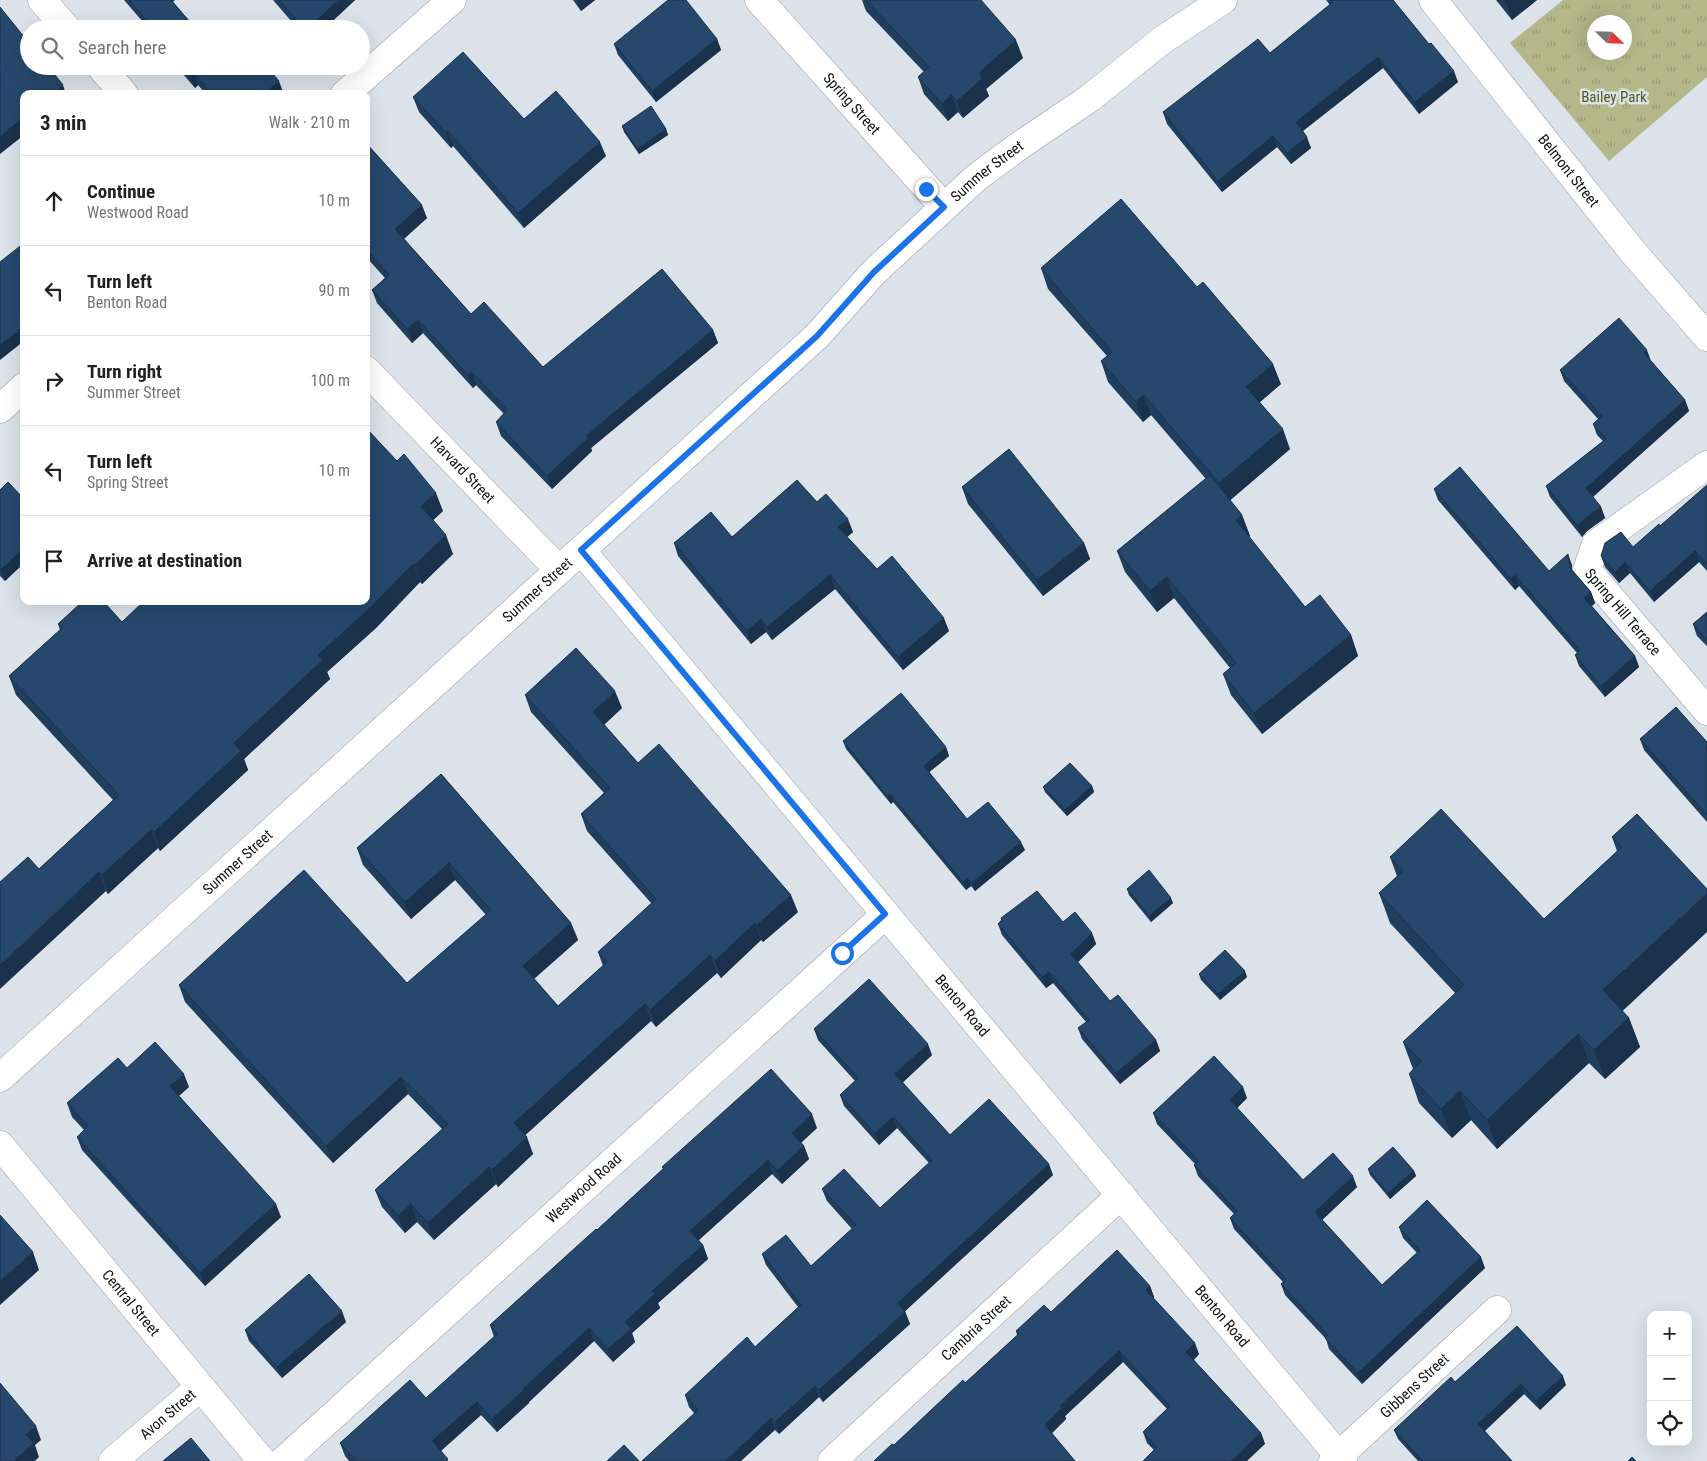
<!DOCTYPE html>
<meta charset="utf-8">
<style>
:root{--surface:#fff;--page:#f6f6f6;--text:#202124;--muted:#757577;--line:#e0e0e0}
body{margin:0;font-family:"Roboto Condensed",sans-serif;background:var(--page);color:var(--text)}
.controls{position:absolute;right:15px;bottom:15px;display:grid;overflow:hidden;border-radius:10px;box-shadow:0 5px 20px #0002}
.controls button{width:45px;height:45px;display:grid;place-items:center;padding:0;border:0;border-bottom:1px solid var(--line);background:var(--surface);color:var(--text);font:25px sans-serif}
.compass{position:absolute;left:1587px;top:15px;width:45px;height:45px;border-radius:50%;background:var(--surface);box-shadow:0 5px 20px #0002;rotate:113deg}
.stop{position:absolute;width:15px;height:15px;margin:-11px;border:4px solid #1a73e8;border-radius:50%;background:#fff}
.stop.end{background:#1a73e8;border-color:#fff;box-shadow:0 1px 5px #0008}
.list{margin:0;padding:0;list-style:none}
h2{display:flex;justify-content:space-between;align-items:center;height:65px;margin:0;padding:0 20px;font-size:21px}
h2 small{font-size:16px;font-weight:400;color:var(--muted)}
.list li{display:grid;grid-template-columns:32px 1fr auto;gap:15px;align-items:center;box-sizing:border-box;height:90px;padding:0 20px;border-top:1px solid var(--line)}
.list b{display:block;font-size:19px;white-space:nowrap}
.list p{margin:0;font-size:16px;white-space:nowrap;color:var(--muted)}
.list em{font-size:16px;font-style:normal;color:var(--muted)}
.icon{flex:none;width:28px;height:28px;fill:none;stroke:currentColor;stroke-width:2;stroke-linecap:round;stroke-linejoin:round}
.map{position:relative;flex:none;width:1707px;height:1461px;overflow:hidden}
.search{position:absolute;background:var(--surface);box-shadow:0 5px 20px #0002;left:20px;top:20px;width:350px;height:55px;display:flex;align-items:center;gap:12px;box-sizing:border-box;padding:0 18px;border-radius:28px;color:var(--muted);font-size:19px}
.panel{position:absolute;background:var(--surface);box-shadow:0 5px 20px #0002;left:20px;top:90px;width:350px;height:515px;border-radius:10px}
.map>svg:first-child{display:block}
.park{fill:url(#park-tufts);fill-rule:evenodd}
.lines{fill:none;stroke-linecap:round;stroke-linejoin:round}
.street-casing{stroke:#9ca3aa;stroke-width:29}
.secondary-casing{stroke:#9ca3aa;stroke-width:29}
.street{stroke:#fff;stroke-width:28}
.secondary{stroke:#fff;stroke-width:28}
.wall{fill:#203e5d}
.shaded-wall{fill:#1a324c}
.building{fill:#25486c;stroke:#1a324c}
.route{stroke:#1a73e8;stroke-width:6}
.labels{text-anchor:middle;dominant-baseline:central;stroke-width:5;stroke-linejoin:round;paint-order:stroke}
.park-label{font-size:15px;fill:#575719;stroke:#dbe2ea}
.street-label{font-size:15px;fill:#0f1114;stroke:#dbe2ea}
</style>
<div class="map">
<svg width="1707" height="1461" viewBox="0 0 1707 1461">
<defs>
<pattern id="park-tufts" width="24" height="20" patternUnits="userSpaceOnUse" patternTransform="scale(1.25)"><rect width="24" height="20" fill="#b4b78a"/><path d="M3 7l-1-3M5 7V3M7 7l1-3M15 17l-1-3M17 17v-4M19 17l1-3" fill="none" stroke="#9a9c76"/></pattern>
</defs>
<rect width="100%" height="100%" fill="#dbe2ea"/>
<path class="park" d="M1563 0H1707V77L1609 161 1510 43ZM1594 22H1624V52H1594Z"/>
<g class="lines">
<g class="street-casing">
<g id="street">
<path d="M42 0 67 29"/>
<path id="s1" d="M759 0 944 207"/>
<path id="s2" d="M1433 0 1633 252 1707 337"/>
<path d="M100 66 124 94"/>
<path d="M345 94 452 0"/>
<path id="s3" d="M366 370 559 570"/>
<path d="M0 409 24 387"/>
<path id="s4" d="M1707 465 1596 544 1587 570 1707 711"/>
<path id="s5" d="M581 550 1343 1461"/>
<path id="s6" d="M113 1461 200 1387"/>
<path id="s7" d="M283 1461 885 915"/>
<path id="s8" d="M832 1461 1121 1195"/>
<path id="s9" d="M1333 1461 1497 1310"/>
</g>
</g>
<g class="secondary-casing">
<g id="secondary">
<path id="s10" d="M0 1078 817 336 874 272 977 177 1019 146 1090 98 1161 41 1223 0"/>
<path id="s11" d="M0 1145 262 1461"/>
</g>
</g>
<use href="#street" class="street"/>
<use href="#secondary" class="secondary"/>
</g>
<path class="wall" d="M124 0H175L173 2 196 29H149Z
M273 0H355L324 29H298Z
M573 0H595L581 11Z
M862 0H981L1023 58 986 89 989 96 963 118 958 112 948 121 924 94 918 77 924 72 866 11Z
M1326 0H1393L1458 82 1419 114 1383 68 1303 131 1311 148 1291 164 1277 147 1222 192 1167 124 1163 112 1270 53 1330 5Z
M1496 0H1537L1512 20Z
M717 39 721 50 656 102 618 55 614 44Z
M176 66H266L283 92 281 94H206L198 85 195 88Z
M413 97 524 119 606 156 524 228 453 146 451 148 419 112Z
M622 126 666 129 668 135 639 154 624 132Z
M366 143 427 218 404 239 471 314 543 367 713 330 718 343 591 448 592 451 552 489 501 436 496 422 504 414 476 385 473 388 423 333 412 343 377 303 372 290 385 278 366 257Z
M1041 268 1281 384 1260 402 1290 449 1230 500 1242 515 1250 536 1249 537 1305 607 1351 635 1358 656 1262 734 1231 695 1223 674 1230 668 1174 598 1157 612 1125 572 1117 551 1206 479 1151 415 1143 422 1108 382 1101 361 1107 356 1048 289Z
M1651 361 1685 400 1689 411 1593 497 1601 507 1605 518 1587 531 1582 537 1550 497 1546 486 1603 441 1597 435 1593 424 1598 419 1564 381 1560 370Z
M366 428 443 511 433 520 453 554 422 584 420 582 376 628 327 672 330 679 244 759 248 770 160 851 158 848 108 894 106 891 39 869 113 800 16 695 9 676 60 630 58 624 122 622 272 605 366 601Z
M1707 485V571L1699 562 1654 602 1630 573 1619 583 1605 567 1601 556 1633 547 1660 526Z
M962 487 1084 543 1090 559 1043 596 968 504Z
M1434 489 1549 571 1572 565V570L1591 592 1595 603 1592 606 1635 656 1639 667 1605 697 1579 666 1575 655 1577 653 1519 586 1515 590 1438 500Z
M0 490 24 499V563L5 581 0 576Z
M817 502 853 532 847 537 877 569 949 631 903 670 835 589 772 640 766 632 751 644 678 556 674 543 732 537Z
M1707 612V646L1697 636 1693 624Z
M525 695 622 708 604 725 638 763 798 912 763 942 761 940 721 978 717 973 656 1027 651 1021 525 1135 533 1154 498 1187 496 1184 434 1240 417 1222 405 1233 382 1207 375 1190 442 1129 408 1094 333 1163 185 1002 179 985 407 983 486 915 455 880 411 919 363 865 357 848 441 774 571 923 578 940 534 979 558 1006 603 966 598 952 652 904 587 831 581 814 604 793 531 712Z
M1640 739 1707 742V822L1644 750Z
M843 741 946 747 949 756 929 772 967 819 1025 850 975 891 971 886 966 890 893 802 891 804 846 749Z
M1092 786 1094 792 1067 816 1045 792 1043 787Z
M1637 814 1622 1011 1629 1018 1640 1047 1605 1079 1589 1063 1497 1149 1471 1120 1452 1138 1419 1103 1409 1074 1413 1069 1403 1042 1456 994 1390 923 1379 893 1397 876 1390 857 1544 919 1617 851 1612 837Z
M1127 889 1173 903 1151 922 1129 895Z
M1001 918 1063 922 1092 933 1096 944 1078 962 1110 1001 1156 1040 1160 1051 1120 1084 1082 1039 1078 1028 1086 1022 1053 983 1046 988 1002 935 998 924 1001 920Z
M1199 974 1247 977 1220 1000 1201 980Z
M814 1029 932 1055 902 1083 950 1135 1053 1175 905 1311 910 1324 823 1402 819 1397 779 1434 775 1430 694 1413 689 1407 685 1395 755 1347 798 1307 766 1265 762 1254 811 1266 852 1229 827 1201 822 1189 880 1208 929 1163 897 1128 879 1145 844 1106 840 1095 855 1081 818 1040Z
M127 1068 189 1087 179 1096 281 1217 205 1286 82 1150 77 1137 84 1130 72 1117 67 1103Z
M1247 1098 1237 1108 1303 1180 1357 1187 1322 1220 1382 1285 1417 1253 1403 1238 1399 1227 1485 1268 1362 1384 1329 1349 1326 1339 1285 1295 1281 1284 1283 1282 1234 1229 1230 1218 1234 1214 1198 1176 1194 1165 1195 1164 1157 1124 1153 1113Z
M817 1128 801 1143 804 1146 809 1159 782 1184 772 1174 698 1241 703 1245 708 1259 658 1303 660 1308 632 1333 635 1342 613 1362 594 1341 529 1402V1403L497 1432 481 1415 441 1451 448 1461H349L345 1456 340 1443 426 1398 494 1337 490 1325 597 1230 663 1169 662 1167Z
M1368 1169 1414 1171 1416 1176 1390 1199 1370 1175Z
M1150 1286 1154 1297 1153 1298 1199 1354 1194 1360 1261 1433 1265 1444 1154 1450 1147 1443 1143 1432 1167 1409 1123 1362 1065 1416 1066 1419 1052 1433 894 1445 965 1383 1017 1335 1016 1331 1051 1312Z
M346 1322 282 1378 249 1341 245 1330Z
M1455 1382 1566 1385 1540 1410 1524 1394 1485 1431 1512 1461H1418L1398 1439 1394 1430Z"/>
<path class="shaded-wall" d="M339 0H355L324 29H307Z
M577 0H595L581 11Z
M1505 0H1537L1512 20Z
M717 39 721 50 656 102 652 91Z
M1016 40 1023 58 986 89 989 96 963 118 957 101 980 72Z
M1378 57 1383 68 1300 133 1296 122Z
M1454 71 1458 82 1419 114 1415 102Z
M194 74 198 85 195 88 190 77Z
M279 81 283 92 281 94H264Z
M63 85 66 94H52Z
M951 95 958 112 948 121 942 104Z
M24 117V135L0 154V136Z
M666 129 668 135 639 154 637 149Z
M448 131 453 146 451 148 446 133Z
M1273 136 1277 147 1222 192 1218 181Z
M1307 137 1311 148 1291 164 1287 153Z
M600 142 606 156 524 228 518 213Z
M422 205 427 218 400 242 395 229Z
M418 320 423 333 412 343 407 329Z
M24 326V341L0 360V345Z
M713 330 718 343 591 448 592 451 552 489 547 476 586 436Z
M1647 350 1651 361 1648 364 1644 353Z
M1273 364 1281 384 1254 407 1246 387Z
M472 372 476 385 473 388 468 375Z
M1144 395 1151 415 1143 422 1136 402Z
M1685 400 1689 411 1590 499 1586 488Z
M1283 429 1290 449 1227 503 1219 483Z
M436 493 443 511 428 525 421 506Z
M1601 507 1605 518 1587 531 1582 537 1578 526 1583 520Z
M1242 515 1250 536 1243 541 1236 520Z
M848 519 853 532 843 540 838 527Z
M446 535 453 554 422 584 415 565Z
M1084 543 1090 559 1043 596 1037 580Z
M24 548V563L5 581 1 570Z
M1695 551 1699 562 1654 602 1650 591Z
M1568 554 1572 565V572L1568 561Z
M1625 562 1630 573 1619 583 1615 572Z
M413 564 420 582 376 628 327 672 330 679 244 759 248 770 160 851 154 832 234 743 318 655Z
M830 575 835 589 772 640 767 627Z
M1515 575 1519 586 1515 590 1511 579Z
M1167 577 1174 598 1157 612 1150 591Z
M1591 592 1595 603 1588 609 1584 598Z
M944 618 949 631 903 670 898 657Z
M761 619 766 632 751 644 747 631Z
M1351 635 1358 656 1262 734 1254 713Z
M1635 656 1639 667 1605 697 1601 686Z
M615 691 622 708 599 729 593 712Z
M946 747 949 756 927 774 924 766Z
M1092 786 1094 792 1067 816 1065 810Z
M890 794 893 802 891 804 887 796Z
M151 830 158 848 108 894 102 875Z
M1021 842 1025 850 975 891 972 883Z
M449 863 455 880 411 919 405 902Z
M99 872 106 891 0 989V965Z
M967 878 971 886 966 890 963 882Z
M1707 893V932L1613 1020 1603 990Z
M791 895 798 912 763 942 757 925Z
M1171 898 1173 903 1151 922 1149 916Z
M571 923 578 940 529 983 523 966Z
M755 923 761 940 721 978 715 961Z
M1092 933 1096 944 1075 965 1071 954Z
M710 955 717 973 656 1027 650 1010Z
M1245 971 1247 977 1220 1000 1218 994Z
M1049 972 1053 983 1046 988 1042 977Z
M645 1004 651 1021 520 1140 514 1123Z
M1629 1018 1640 1047 1605 1079 1594 1050Z
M1578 1034 1589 1063 1497 1149 1487 1120Z
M1156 1040 1160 1051 1120 1084 1116 1073Z
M928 1044 932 1055 899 1086 895 1074Z
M184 1074 189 1087 175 1099 170 1086Z
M401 1077 408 1094 333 1163 326 1146Z
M1243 1087 1247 1098 1234 1111 1230 1100Z
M1460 1091 1471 1120 1452 1138 1441 1109Z
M812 1114 817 1128 797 1146 792 1133Z
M893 1117 897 1128 879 1145 875 1133Z
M527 1137 533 1154 498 1187 492 1170Z
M804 1146 809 1159 782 1184 777 1171Z
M768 1160 772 1174 694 1244 690 1231Z
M1049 1164 1053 1175 902 1314 898 1303Z
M489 1167 496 1184 434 1240 428 1223Z
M1414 1171 1416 1176 1390 1199 1388 1193Z
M1353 1176 1357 1187 1319 1223 1315 1212Z
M276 1204 281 1217 205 1286 200 1273Z
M411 1204 417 1222 405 1233 398 1216Z
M703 1245 708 1259 658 1303 660 1308 632 1333 635 1342 613 1362 608 1349 625 1322 652 1291Z
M33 1252 39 1270 0 1305V1281Z
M1481 1257 1485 1268 1362 1384 1358 1373Z
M1150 1286 1154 1297 1150 1301 1146 1290Z
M342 1311 346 1322 282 1378 277 1367Z
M905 1312 910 1324 823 1402 819 1390Z
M589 1328 594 1341 529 1402V1403L497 1432 492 1419 523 1389Z
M1195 1343 1199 1354 1190 1363 1186 1352Z
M1119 1351 1123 1362 1065 1416 1066 1419 1049 1436 1045 1425 1060 1406Z
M1563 1376 1566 1385 1540 1410 1536 1401Z
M1521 1384 1524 1394 1482 1433 1478 1424Z
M815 1386 819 1397 779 1434 775 1422Z
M477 1402 481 1415 437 1454 432 1441Z
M771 1418 775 1430 741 1461H725Z
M36 1426 41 1440 35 1445 39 1457 35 1461H14L26 1434Z
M1261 1433 1265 1444 1247 1461H1231Z"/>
<path class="building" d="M129 0H171L196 29H154Z
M279 0H339L307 29H304Z
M668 0H686L717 39 652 91 614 44Z
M866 0H981L1016 40 980 72 982 79 957 101 951 95 942 104 918 77 929 67Z
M1331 0H1393L1429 44 1431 43 1454 71 1415 102 1378 57 1296 122 1307 137 1287 153 1273 136 1218 181 1163 112 1258 39 1270 53 1333 2Z
M0 7 29 43V66H48L63 85 52 94H24V117L0 136Z
M463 52 524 119 556 91 600 142 518 213 448 131 446 133 413 97Z
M181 66H266L279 81 264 94H212L194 74 190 77Z
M651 106 666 129 637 149 622 126Z
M366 143 422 205 395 229 471 314 484 302 543 367 662 269 713 330 586 436 588 438 547 476 496 422 507 410 472 372 468 375 418 320 407 329 372 290 389 275 366 249Z
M1121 199 1197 287 1203 282 1273 364 1246 387 1283 429 1219 483 1144 395 1136 402 1101 361 1112 352 1041 268Z
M24 243V326L0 345V262Z
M1619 318 1647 350 1644 353 1685 400 1586 488 1601 507 1583 520 1578 526 1546 486 1606 439 1593 424 1602 416 1560 370Z
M366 428 397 461 404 454 436 493 421 506 446 535 415 565 413 564 369 609 318 655 323 660 234 743 241 751 154 832 151 830 102 875 99 872 0 965V882L28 857 39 869 119 795 9 676 62 628 58 624 83 601H103L122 622 144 601H268L272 605 276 601H366V500L368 498 366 496Z
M1009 449 1084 543 1037 580 962 487Z
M1460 467 1549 571 1568 554V561L1571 569 1591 592 1584 598 1635 656 1601 686 1575 655 1580 650 1515 575 1511 579 1434 489Z
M1210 475 1242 515 1236 520 1305 607 1320 595 1351 635 1254 713 1223 674 1236 663 1167 577 1150 591 1117 551Z
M797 480 817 502 826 494 848 519 838 527 877 569 892 556 944 618 898 657 830 575 767 627 761 619 747 631 674 543 711 512 732 537Z
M8 482 24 499V548L1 570 0 569V490Z
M1707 485V564L1695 551 1650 591 1625 562 1615 572 1601 556 1605 543 1621 532 1633 547 1659 524 1660 526Z
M1707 612V640L1693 624Z
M576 648 615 691 593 712 638 763 659 744 791 895 757 925 755 923 715 961 710 955 650 1010 645 1004 514 1123 527 1137 492 1170 489 1167 428 1223 411 1204 398 1216 375 1190 448 1124 401 1077 326 1146 179 985 304 870 407 983 491 910 449 863 405 902 357 848 441 774 571 923 523 966 558 1006 607 962 598 952 656 899 581 814 610 788 525 695Z
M901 693 946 747 924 766 967 819 988 802 1021 842 972 883 967 878 963 882 890 794 887 796 843 741Z
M1676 707 1707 742V746L1705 748 1707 750V815L1640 739Z
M1070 763 1092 786 1065 810 1043 787Z
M1441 809 1544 919 1622 847 1612 837 1637 814 1707 889V893L1603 990 1629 1018 1594 1050 1578 1034 1487 1120 1460 1091 1441 1109 1409 1074 1421 1061 1403 1042 1464 985 1379 893 1403 871 1390 857Z
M1149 870 1171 898 1149 916 1127 889Z
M1037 891 1063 922 1075 912 1092 933 1071 954 1110 1001 1118 995 1156 1040 1116 1073 1078 1028 1089 1020 1049 972 1042 977 998 924 1002 920 1001 918Z
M1225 950 1245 971 1218 994 1199 974Z
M869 979 928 1044 895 1074 950 1135 989 1099 1049 1164 898 1303 905 1312 819 1390 815 1386 775 1422 771 1418 725 1461H642L698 1410 685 1395 747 1337 755 1347 801 1305 762 1254 786 1235 811 1266 856 1225 822 1189 844 1169 880 1208 932 1160 893 1117 875 1133 840 1095 858 1078 814 1029Z
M155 1042 184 1074 170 1086 276 1204 200 1273 77 1137 88 1126 67 1103 118 1058 127 1068Z
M1214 1056 1243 1087 1230 1100 1303 1180 1333 1153 1353 1176 1315 1212 1382 1285 1420 1250 1399 1227 1427 1200 1481 1257 1358 1373 1325 1338 1328 1335 1281 1284 1286 1279 1230 1218 1237 1211 1194 1165 1199 1161 1153 1113Z
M771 1069 812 1114 792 1133 804 1146 777 1171 768 1160 690 1231 703 1245 652 1291 655 1294 625 1322 631 1329 608 1349 589 1328 523 1389 524 1390 492 1419 477 1402 432 1441 448 1459 446 1461H356L340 1443 410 1380 426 1398 497 1334 490 1325 596 1229 597 1230 664 1168 662 1167Z
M1393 1147 1414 1171 1388 1193 1368 1169Z
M0 1215 33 1252 0 1281Z
M1117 1250 1150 1286 1146 1290 1195 1343 1186 1352 1261 1433 1231 1461H1143L1157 1447 1143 1432 1170 1406 1119 1351 1060 1406 1062 1408 1045 1425 1075 1461H874L892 1444 894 1445 963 1380 965 1383 1019 1334 1016 1331 1044 1305 1051 1312Z
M309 1274 342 1311 277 1367 245 1330Z
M1517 1326 1563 1376 1536 1401 1521 1384 1478 1424 1512 1461H1423L1394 1430 1451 1377 1455 1382Z
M0 1383 36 1426 26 1434 34 1443 14 1461H0Z
M191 1438 210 1461H163Z
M624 1445 639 1461H607Z
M1632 1457 1636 1461H1628Z"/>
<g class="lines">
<path class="route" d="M842 953 885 914 581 550 817 336 874 272 944 207 926 189"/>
</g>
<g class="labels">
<g class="park-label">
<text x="1614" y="97">Bailey Park</text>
</g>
<g class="street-label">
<text stroke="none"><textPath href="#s1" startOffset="139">Spring Street</textPath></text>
<text stroke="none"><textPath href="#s2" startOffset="218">Belmont Street</textPath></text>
<text stroke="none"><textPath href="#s10" startOffset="1341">Summer Street</textPath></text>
<text stroke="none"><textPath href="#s3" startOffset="139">Harvard Street</textPath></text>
<text stroke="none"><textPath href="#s10" startOffset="726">Summer Street</textPath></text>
<text stroke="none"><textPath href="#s4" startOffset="219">Spring Hill Terrace</textPath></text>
<text stroke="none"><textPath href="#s10" startOffset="321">Summer Street</textPath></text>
<text stroke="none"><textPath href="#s5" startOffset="594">Benton Road</textPath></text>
<text stroke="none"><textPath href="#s7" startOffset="406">Westwood Road</textPath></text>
<text stroke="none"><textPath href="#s11" startOffset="205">Central Street</textPath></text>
<text stroke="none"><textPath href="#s5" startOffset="999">Benton Road</textPath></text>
<text stroke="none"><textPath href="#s8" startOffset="196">Cambria Street</textPath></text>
<text stroke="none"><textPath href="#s9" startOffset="111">Gibbens Street</textPath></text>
<text stroke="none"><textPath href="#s6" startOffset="72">Avon Street</textPath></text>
</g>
</g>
</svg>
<div class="controls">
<button>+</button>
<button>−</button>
<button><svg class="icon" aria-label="locate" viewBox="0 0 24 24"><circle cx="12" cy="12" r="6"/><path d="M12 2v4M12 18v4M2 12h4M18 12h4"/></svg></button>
</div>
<svg class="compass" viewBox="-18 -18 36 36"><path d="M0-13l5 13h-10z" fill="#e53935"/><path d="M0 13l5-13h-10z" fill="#757577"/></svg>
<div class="stop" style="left:842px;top:953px"></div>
<div class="stop end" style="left:926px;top:189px"></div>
<div class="search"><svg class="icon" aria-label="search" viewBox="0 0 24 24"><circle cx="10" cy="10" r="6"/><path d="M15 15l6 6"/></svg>Search here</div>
<section class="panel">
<h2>3 min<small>Walk · 210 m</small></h2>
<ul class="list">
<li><svg class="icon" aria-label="ahead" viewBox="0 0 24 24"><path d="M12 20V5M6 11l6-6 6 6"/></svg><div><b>Continue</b><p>Westwood Road</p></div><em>10 m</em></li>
<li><svg class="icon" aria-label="left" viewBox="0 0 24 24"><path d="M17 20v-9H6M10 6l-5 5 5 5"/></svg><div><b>Turn left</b><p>Benton Road</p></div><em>90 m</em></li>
<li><svg class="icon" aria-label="right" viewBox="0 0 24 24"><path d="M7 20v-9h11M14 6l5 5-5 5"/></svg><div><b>Turn right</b><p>Summer Street</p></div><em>100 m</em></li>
<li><svg class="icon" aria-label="left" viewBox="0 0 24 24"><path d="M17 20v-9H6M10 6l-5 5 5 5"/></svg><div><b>Turn left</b><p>Spring Street</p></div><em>10 m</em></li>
<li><svg class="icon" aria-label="arrive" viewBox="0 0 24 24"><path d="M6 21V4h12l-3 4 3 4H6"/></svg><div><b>Arrive at destination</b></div></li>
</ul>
</section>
</div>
